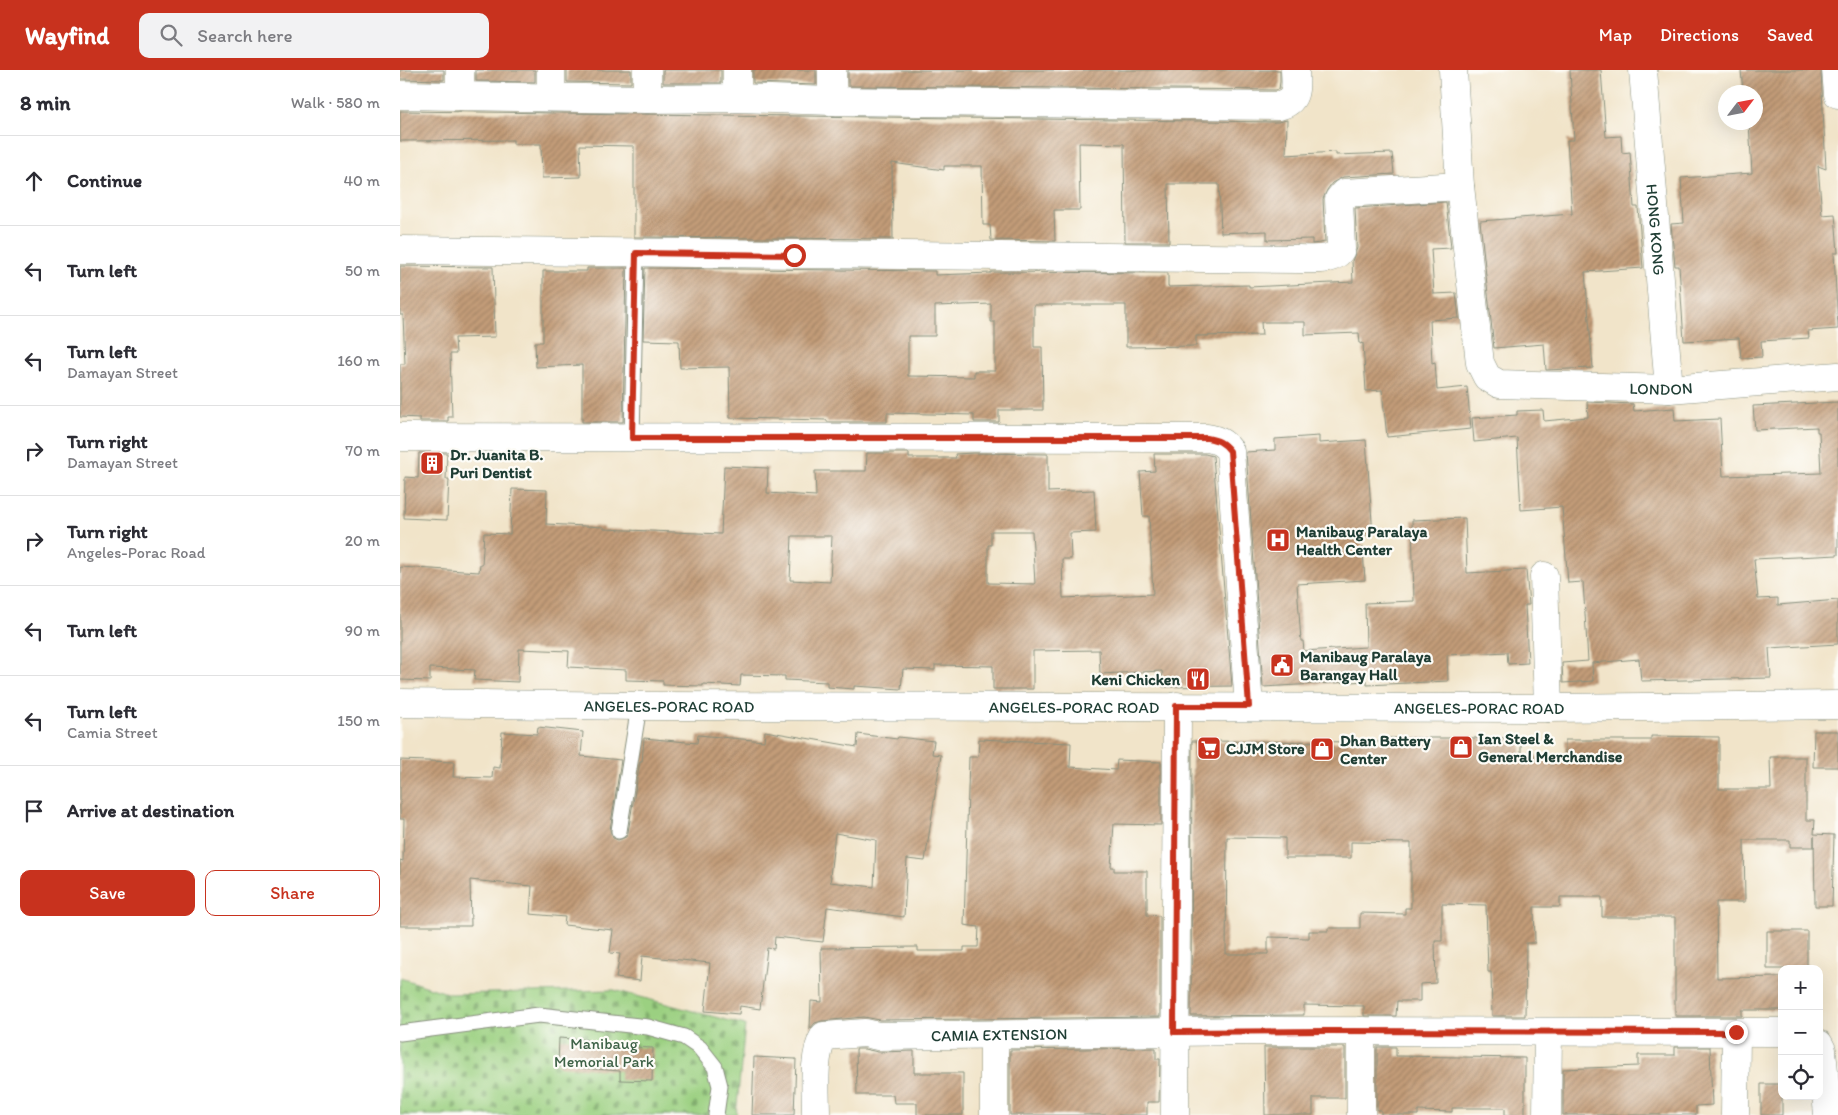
<!DOCTYPE html>
<meta charset="utf-8">
<style>
:root{--surface:#fff;--page:#f2f2f3;--text:#2b2b33;--muted:#7c7c81;--line:#e1e1e2;--accent:#c8321e}
body{margin:0;font-family:Itim,sans-serif;background:var(--page);color:var(--text)}
.controls{position:absolute;right:15px;bottom:15px;display:grid;overflow:hidden;border-radius:10px;box-shadow:0 5px 20px #0002}
.controls button{width:45px;height:45px;display:grid;place-items:center;padding:0;border:0;border-bottom:1px solid var(--line);background:var(--surface);color:var(--text);font:25px sans-serif}
.compass{position:absolute;left:1318px;top:15px;width:45px;height:45px;border-radius:50%;background:var(--surface);box-shadow:0 5px 20px #0002;rotate:58deg}
.stop{position:absolute;width:15px;height:15px;margin:-11px;border:4px solid #c8321e;border-radius:50%;background:#fff}
.stop.end{background:#c8321e;border-color:#fff;box-shadow:0 1px 5px #0008}
.list{margin:0;padding:0;list-style:none}
h2{display:flex;justify-content:space-between;align-items:center;height:65px;margin:0;padding:0 20px;font-size:21px}
h2 small{font-size:16px;font-weight:400;color:var(--muted)}
.list li{display:grid;grid-template-columns:32px 1fr auto;gap:15px;align-items:center;box-sizing:border-box;height:90px;padding:0 20px;border-top:1px solid var(--line)}
.list b{display:block;font-size:19px;white-space:nowrap}
.list p{margin:0;font-size:16px;white-space:nowrap;color:var(--muted)}
.list em{font-size:16px;font-style:normal;color:var(--muted)}
.actions{display:flex;gap:10px;padding:15px 20px}
.actions a{flex:1;padding:11px 0;border:1px solid var(--accent);border-radius:10px;text-align:center;font-size:18px;color:var(--accent)}
.actions .main{background:var(--accent);color:#fff}
.icon{flex:none;width:28px;height:28px;fill:none;stroke:currentColor;stroke-width:2;stroke-linecap:round;stroke-linejoin:round}
.map{position:relative;flex:none;width:1438px;height:1045px;overflow:hidden}
header{display:flex;align-items:center;gap:30px;box-sizing:border-box;height:70px;padding:0 25px;background:var(--accent);color:#fff}
header strong{font-size:24px}
nav{display:flex;gap:28px;margin-inline-start:auto;font-size:18px}
.search{width:350px;height:45px;background:var(--page);display:flex;align-items:center;gap:12px;box-sizing:border-box;padding:0 18px;border-radius:10px;color:var(--muted);font-size:19px}
main{display:flex}
aside{flex:1;background:var(--surface)}
.map>svg:first-child{display:block}
.cemetery{fill:url(#cemetery-stones);stroke:#5d865a}
.building{fill:url(#building-hatch);fill-rule:evenodd}
.lines{fill:none;stroke-linecap:round;stroke-linejoin:round}
.lane-casing{stroke:#88907e;stroke-width:17}
.street-casing{stroke:#88907e;stroke-width:29}
.primary-casing{stroke:#88907e;stroke-width:29}
.lane{stroke:#fff;stroke-width:15}
.street{stroke:#fff;stroke-width:28}
.primary{stroke:#fff;stroke-width:28}
.route{stroke:#c8321e;stroke-width:6}
.labels{text-anchor:middle;dominant-baseline:central;stroke-width:4.5;stroke-linejoin:round;paint-order:stroke}
.street-label{font-size:16px;fill:#1f3d34;stroke:#fdfcf7}
.poi-label{font-size:16px;font-weight:bold;fill:#1f3d34;stroke:#fdfcf7;text-anchor:start}
.park-label{font-size:16px;fill:#3e6247;stroke:#fdfcf7}
</style>
<header>
<strong>Wayfind</strong>
<div class="search"><svg class="icon" aria-label="search" viewBox="0 0 24 24"><circle cx="10" cy="10" r="6"/><path d="M15 15l6 6"/></svg>Search here</div>
<nav><a>Map</a><a>Directions</a><a>Saved</a></nav>
</header>
<main>
<aside>
<h2>8 min<small>Walk · 580 m</small></h2>
<ul class="list">
<li><svg class="icon" aria-label="ahead" viewBox="0 0 24 24"><path d="M12 20V5M6 11l6-6 6 6"/></svg><div><b>Continue</b></div><em>40 m</em></li>
<li><svg class="icon" aria-label="left" viewBox="0 0 24 24"><path d="M17 20v-9H6M10 6l-5 5 5 5"/></svg><div><b>Turn left</b></div><em>50 m</em></li>
<li><svg class="icon" aria-label="left" viewBox="0 0 24 24"><path d="M17 20v-9H6M10 6l-5 5 5 5"/></svg><div><b>Turn left</b><p>Damayan Street</p></div><em>160 m</em></li>
<li><svg class="icon" aria-label="right" viewBox="0 0 24 24"><path d="M7 20v-9h11M14 6l5 5-5 5"/></svg><div><b>Turn right</b><p>Damayan Street</p></div><em>70 m</em></li>
<li><svg class="icon" aria-label="right" viewBox="0 0 24 24"><path d="M7 20v-9h11M14 6l5 5-5 5"/></svg><div><b>Turn right</b><p>Angeles-Porac Road</p></div><em>20 m</em></li>
<li><svg class="icon" aria-label="left" viewBox="0 0 24 24"><path d="M17 20v-9H6M10 6l-5 5 5 5"/></svg><div><b>Turn left</b></div><em>90 m</em></li>
<li><svg class="icon" aria-label="left" viewBox="0 0 24 24"><path d="M17 20v-9H6M10 6l-5 5 5 5"/></svg><div><b>Turn left</b><p>Camia Street</p></div><em>150 m</em></li>
<li><svg class="icon" aria-label="arrive" viewBox="0 0 24 24"><path d="M6 21V4h12l-3 4 3 4H6"/></svg><div><b>Arrive at destination</b></div></li>
</ul>
<div class="actions"><a class="main">Save</a><a>Share</a></div>
</aside>
<div class="map">
<svg width="1438" height="1045" viewBox="0 0 1438 1045">
<defs>
<pattern id="cemetery-stones" width="16" height="16" patternUnits="userSpaceOnUse" patternTransform="scale(1.25)"><rect width="16" height="16" fill="#9bd081"/><path d="M2 7V4a2 2 0 0 1 4 0v3zM10 15v-3a2 2 0 0 1 4 0v3z" fill="#7eaa6a"/></pattern>
<pattern id="building-hatch" width="6" height="6" patternUnits="userSpaceOnUse" patternTransform="scale(1.25)"><rect width="6" height="6" fill="#c39c78"/><path d="M-1 1l2-2M0 6l6-6M5 7l2-2" fill="none" stroke="#9e8063"/></pattern>
</defs>
<rect width="100%" height="100%" fill="#fdfcf7"/>
<filter id="ink" filterUnits="userSpaceOnUse"><feTurbulence type="fractalNoise" baseFrequency=".02" numOctaves="2"/><feDisplacementMap in="SourceGraphic" scale="10" xChannelSelector="R" yChannelSelector="G"/><feConvolveMatrix kernelMatrix="1 2 1 2 8 2 1 2 1" color-interpolation-filters="sRGB"/></filter>
<filter id="wash" filterUnits="userSpaceOnUse"><feTurbulence type="fractalNoise" baseFrequency=".0096" numOctaves="4" result="noise"/><feDisplacementMap in="SourceGraphic" scale="20" xChannelSelector="R" yChannelSelector="G"/><feGaussianBlur stdDeviation="1.12" result="paint"/><feColorMatrix in="noise" values="0 0 0 0 0 0 0 0 0 0 0 0 0 0 0 0 0 1.4 0 .05"/><feComposite in="paint" operator="in"/></filter>
<g filter="url(#wash)">
<rect width="100%" height="100%" fill="#f1e4c9"/>
<path class="cemetery" d="M0 908 50 924 214 920 345 955 336 1045H0Z"/>
<g id="blocks">
<path class="building" d="M0 0H44V10L0 9Z
M76 0H135V12L76 11Z
M167 0H231V13L167 12Z
M263 0H321V13H263Z
M353 0H416V15L353 13Z
M448 0H880V12L879 19 876 20 448 16Z
M1170 0H1201L1206 67 1221 66 1222 83 1230 82 1234 137H1238L1243 198 1185 202 1193 298 1146 300 1144 274 1094 278 1080 151 1172 144 1167 70H1174Z
M1341 0H1421L1426 99 1418 96 1422 145 1435 144 1438 183H1434L1438 259 1408 261 1409 268 1361 271 1362 287 1341 288 1339 268 1284 271 1279 196H1275L1271 154 1284 153 1281 108 1352 103 1349 52H1356V22H1343Z
M0 41 878 52 887 50 886 85 936 82V85L992 83 994 104 943 107 932 113 927 120 923 129 925 172 920 173 912 174V169L867 170V161L821 163 819 114H768L769 172H725L724 74 679 73 680 140H654L655 171 591 170 590 155H583L582 96H544V100L492 93 493 169 234 167V76L180 75 181 107 142 108 141 74H113V70L0 71Z
M1046 132 1051 178 1031 179 1034 224 1056 223 1059 248 1030 250 1032 293 1035 292 1037 320 1067 317 1071 359 987 367 982 320 966 321 963 273 960 274 959 263 905 265V252H861L862 265 796 266V276L726 277V235H634V277H642L643 340H599V352H574V345L487 343V352H427V350L330 348 329 297 280 298 279 271 243 270 245 198 535 201V205L591 203V202L768 203V217L849 215V217L953 212 952 191 957 178 955 138ZM591 234V252H595V301H574V307L508 306V266H535V236Z
M0 196 93 197 95 267 55 268 56 284H50L52 347H48V351H20V348L0 347V294H5L3 245H0Z
M187 198H226L223 352H182V295L136 297 135 272H143V201H187Z
M1187 332 1233 334 1234 341 1274 338 1275 351 1320 349 1323 406 1421 403 1419 362H1417V357L1355 360 1353 336 1438 332V485L1354 489 1358 529 1378 528V535L1438 530V574L1369 578 1371 608 1241 611 1239 589 1192 593 1193 611 1163 613 1162 593 1188 591 1183 512 1168 513 1162 437 1121 440 1117 368 1074 372 1072 348 1117 345V341L1143 340 1144 351 1188 347Z
M919 366V373L966 370 973 465 962 466 965 510 897 514 901 571H903L904 581 966 577 965 533 1014 531 1012 450 1065 448 1067 503 1126 500 1129 535H1125L1128 593 1108 594 1107 582 1047 585 1048 611 967 615V611L863 617 846 382 875 380V369Z
M19 383H47L46 409H49L47 450 4 448 5 407 18 408Z
M467 383H509V388H556L555 384 574 383 648 384V422L694 420 696 462 670 463 671 489H662L663 528 753 524 749 446H743L740 402 755 401 754 384H805L813 386 832 616 763 617 762 601 700 604 699 580 633 581V619H593V596L535 595V600L503 599 501 619 454 616V619L427 617V612L385 610V606L341 605 340 616 303 614V616L263 615V611L226 610V600L168 597 169 581 119 579 118 612 74 610 75 600 30 598V611L0 610V497L79 502 80 494H82L84 463 110 464 112 419 147 420 146 454 204 457V459L321 464 324 396 368 398 367 423 416 426 415 401H466ZM591 461H632L635 514 588 513V475H591ZM392 466H432L430 512 390 510Z
M138 657 183 662 181 686 221 690 210 760 213 768 218 770 226 767 228 762 240 692H242L244 668 297 673 298 665 364 671 365 661 457 677 458 664 497 669 498 667 534 671 532 684 541 685 525 791 507 789 504 847 427 837 423 872 375 867 374 879 367 878 360 939 340 936 339 944 305 941 310 893 242 886 240 911 216 908 220 884 210 883 213 860 164 855 165 847 130 844 132 816 70 810 71 856H0V790L3 791 4 749H0V690L54 692 53 707 92 708 93 697 100 698 102 662 137 664ZM435 763 476 770 474 817 430 812 431 806H430Z
M1414 661H1438V697H1413Z
M1251 666 1319 667V719H1371L1370 687H1406V750H1415L1414 764 1434 765 1432 836H1415L1414 766V777H1390V770H1344L1345 832H1316L1317 908 1382 907V940H1342V946H1275V847H1202V827H1160V837H1134L1135 873H1126L1125 946H1092L1091 902H1088L1086 835 1042 834V871H1035L1036 913 1020 914V931H997L996 946H964V936L904 935V945L791 946 792 671 980 672V668H1121V686L1165 687V670H1251ZM827 767 885 768V788H951V772L1011 773V838H1005V844L960 843V858H928V861H909V868L868 867V884H826Z
M579 669 671 673 670 697 716 700 717 690 761 692V755L714 754 711 797H714V801H747V845L760 846V947L480 950 464 947 422 951 415 953 410 959 411 931 422 932 421 878 518 877V881H564V877H578L579 857 564 855 569 687H578Z
M1367 861H1407V899H1367Z
M159 968 187 970 186 975 253 978 252 1011 220 1010V1001L158 996Z
M864 977H945V1028H913V1045H865Z
M977 977H996V986L1125 988V1045H1105V1038H1052V1042L1018 1041V1045H981V1040H977Z
M1275 977H1310L1312 1035 1296 1036V1045H1163V999L1238 996V985H1275Z
M756 978V989H760L759 1032H747V1045H610V980Z
M456 979H464L478 982 514 981V1003H563V1045H517V1033H494L493 1025H457Z
M354 987 396 989 394 1045H352Z
M1361 1014H1382V1045H1361Z"/>
</g>
</g>
<g filter="url(#ink)">
<use href="#blocks" fill-opacity="0" stroke="#88907e" stroke-width="1"/>
<g class="lines">
<g class="lane-casing">
<path id="lane" d="M232 368 236 183
M219 761 239 636
M0 963 139 945 248 957 284 967 300 978 315 997 320 1016 316 1045"/>
</g>
<g class="street-casing">
<g id="street">
<path d="M60 0V26"/>
<path d="M151 0V27"/>
<path d="M247 0V29"/>
<path d="M337 0V28"/>
<path id="s1" d="M1053 0 1060 116 1080 293 1087 307 1099 314 1269 319 1438 306"/>
<path id="s2" d="M1243 0 1269 319"/>
<path d="M1436 0 1438 24"/>
<path d="M0 25 247 29 337 28 432 31 878 36C898 32 896 17 895 0"/>
<path d="M432 31V0"/>
<path d="M0 180 899 189C911 189 934 192 941 179L939 129 944 123 1060 116"/>
<path d="M0 367 807 368C818 370 823 372 830 381L849 636"/>
<path d="M1144 506 1148 638"/>
<path d="M1419 974 1422 980 1428 1045"/>
<path id="s3" d="M416 1045C416 1022 412 986 424 966L465 963 478 966 847 961 1382 962"/>
<path d="M594 1045V965"/>
<path d="M775 1045 777 636"/>
<path d="M961 1045V961"/>
<path d="M1147 1045 1148 962"/>
<path d="M1335 1045 1336 963"/>
</g>
</g>
<g class="primary-casing">
<g id="primary">
<path id="s4" d="M0 633 239 636 1148 638 1438 635"/>
</g>
</g>
<use href="#lane" class="lane"/>
<use href="#street" class="street"/>
<use href="#primary" class="primary"/>
</g>
</g>
<g class="lines" filter="url(#ink)">
<path class="route" d="M394 185 236 183 232 368H807C818 370 823 372 830 381L849 636H776L774 962 924 961 1336 962"/>
</g>
<defs>
<g id="building-square" transform="scale(1.25)"><rect x="-9" y="-9" width="18" height="18" rx="4" fill="#c8321e" stroke="#fdfcf7"/><path d="M-4-6H4V6H1V3H-1V6H-4ZM-2.5-4.3h1.7v1.8h-1.7ZM.8-4.3h1.7v1.8H.8ZM-2.5-1h1.7V.8h-1.7ZM.8-1h1.7V.8H.8Z" fill="#fff"/></g>
<g id="hospital-square" transform="scale(1.25)"><rect x="-9" y="-9" width="18" height="18" rx="4" fill="#c8321e" stroke="#fdfcf7"/><path d="M-5-5h3v3.5h4V-5h3V5h-3V1.5h-4V5h-3Z" fill="#fff"/></g>
<g id="civic-square" transform="scale(1.25)"><rect x="-9" y="-9" width="18" height="18" rx="4" fill="#c8321e" stroke="#fdfcf7"/><path d="M-.6-6.5H3V-4.5H.6V-3L4-1V1h2V6H-6V1h2V-1L-.6-3ZM-1.2 2.5V6h2.4V2.5Z" fill="#fff"/></g>
<g id="restaurant-square" transform="scale(1.25)"><rect x="-9" y="-9" width="18" height="18" rx="4" fill="#c8321e" stroke="#fdfcf7"/><path d="M-5-6h1v4h1v-4h1v4h1v-4h1v5L-1.5 .5V6h-2V.5L-5-1ZM5-6V6H3V1.5H1.5Q1.5-4 5-6Z" fill="#fff"/></g>
<g id="shop-square" transform="scale(1.25)"><rect x="-9" y="-9" width="18" height="18" rx="4" fill="#c8321e" stroke="#fdfcf7"/><path d="M-5-2.5h2.3a2.7 3.5 0 0 1 5.4 0H5L5.5 6h-11ZM-1.5-2.5h3a1.5 2.3 0 0 0-3 0Z" fill="#fff"/></g>
<g id="supermarket-square" transform="scale(1.25)"><rect x="-9" y="-9" width="18" height="18" rx="4" fill="#c8321e" stroke="#fdfcf7"/><path d="M-6-5.5h2.5l.6 2H6L4.5 2H-2.5L-4.4-4H-6ZM-1.5 3.2a1.3 1.3 0 1 0 .1 0ZM3 3.2a1.3 1.3 0 1 0 .1 0Z" fill="#fff"/></g>
</defs>
<g fill-rule="evenodd">
<use href="#building-square" x="32" y="393"/>
<use href="#hospital-square" x="878" y="470"/>
<use href="#civic-square" x="882" y="595"/>
<use href="#restaurant-square" x="798" y="609"/>
<use href="#shop-square" x="1061" y="677"/>
<use href="#supermarket-square" x="809" y="678"/>
<use href="#shop-square" x="922" y="679"/>
</g>
<g class="labels">
<g class="street-label">
<text stroke="none"><textPath href="#s2" startOffset="160">HONG KONG</textPath></text>
<text stroke="none"><textPath href="#s1" startOffset="486">LONDON</textPath></text>
<text stroke="none"><textPath href="#s4" startOffset="269">ANGELES-PORAC ROAD</textPath></text>
<text stroke="none"><textPath href="#s4" startOffset="674">ANGELES-PORAC ROAD</textPath></text>
<text stroke="none"><textPath href="#s4" startOffset="1079">ANGELES-PORAC ROAD</textPath></text>
<text stroke="none"><textPath href="#s3" startOffset="256">CAMIA EXTENSION</textPath></text>
</g>
<g class="poi-label">
<text x="50" y="384">Dr. Juanita B.<tspan x="50" dy="18">Puri Dentist</tspan></text>
<text x="896" y="461">Manibaug Paralaya<tspan x="896" dy="18">Health Center</tspan></text>
<text x="900" y="586">Manibaug Paralaya<tspan x="900" dy="18">Barangay Hall</tspan></text>
<text x="780" y="609" text-anchor="end">Keni Chicken</text>
<text x="1078" y="668">Ian Steel &amp;<tspan x="1078" dy="18">General Merchandise</tspan></text>
<text x="940" y="670">Dhan Battery<tspan x="940" dy="18">Center</tspan></text>
<text x="826" y="678">CJJM Store</text>
</g>
<g class="park-label">
<text x="204" y="973">Manibaug<tspan x="204" dy="18">Memorial Park</tspan></text>
</g>
</g>
</svg>
<div class="controls">
<button>+</button>
<button>−</button>
<button><svg class="icon" aria-label="locate" viewBox="0 0 24 24"><circle cx="12" cy="12" r="6"/><path d="M12 2v4M12 18v4M2 12h4M18 12h4"/></svg></button>
</div>
<svg class="compass" viewBox="-18 -18 36 36"><path d="M0-13l5 13h-10z" fill="#e53935"/><path d="M0 13l5-13h-10z" fill="#7c7c81"/></svg>
<div class="stop" style="left:394px;top:185px"></div>
<div class="stop end" style="left:1336px;top:962px"></div>
</div>
</main>
